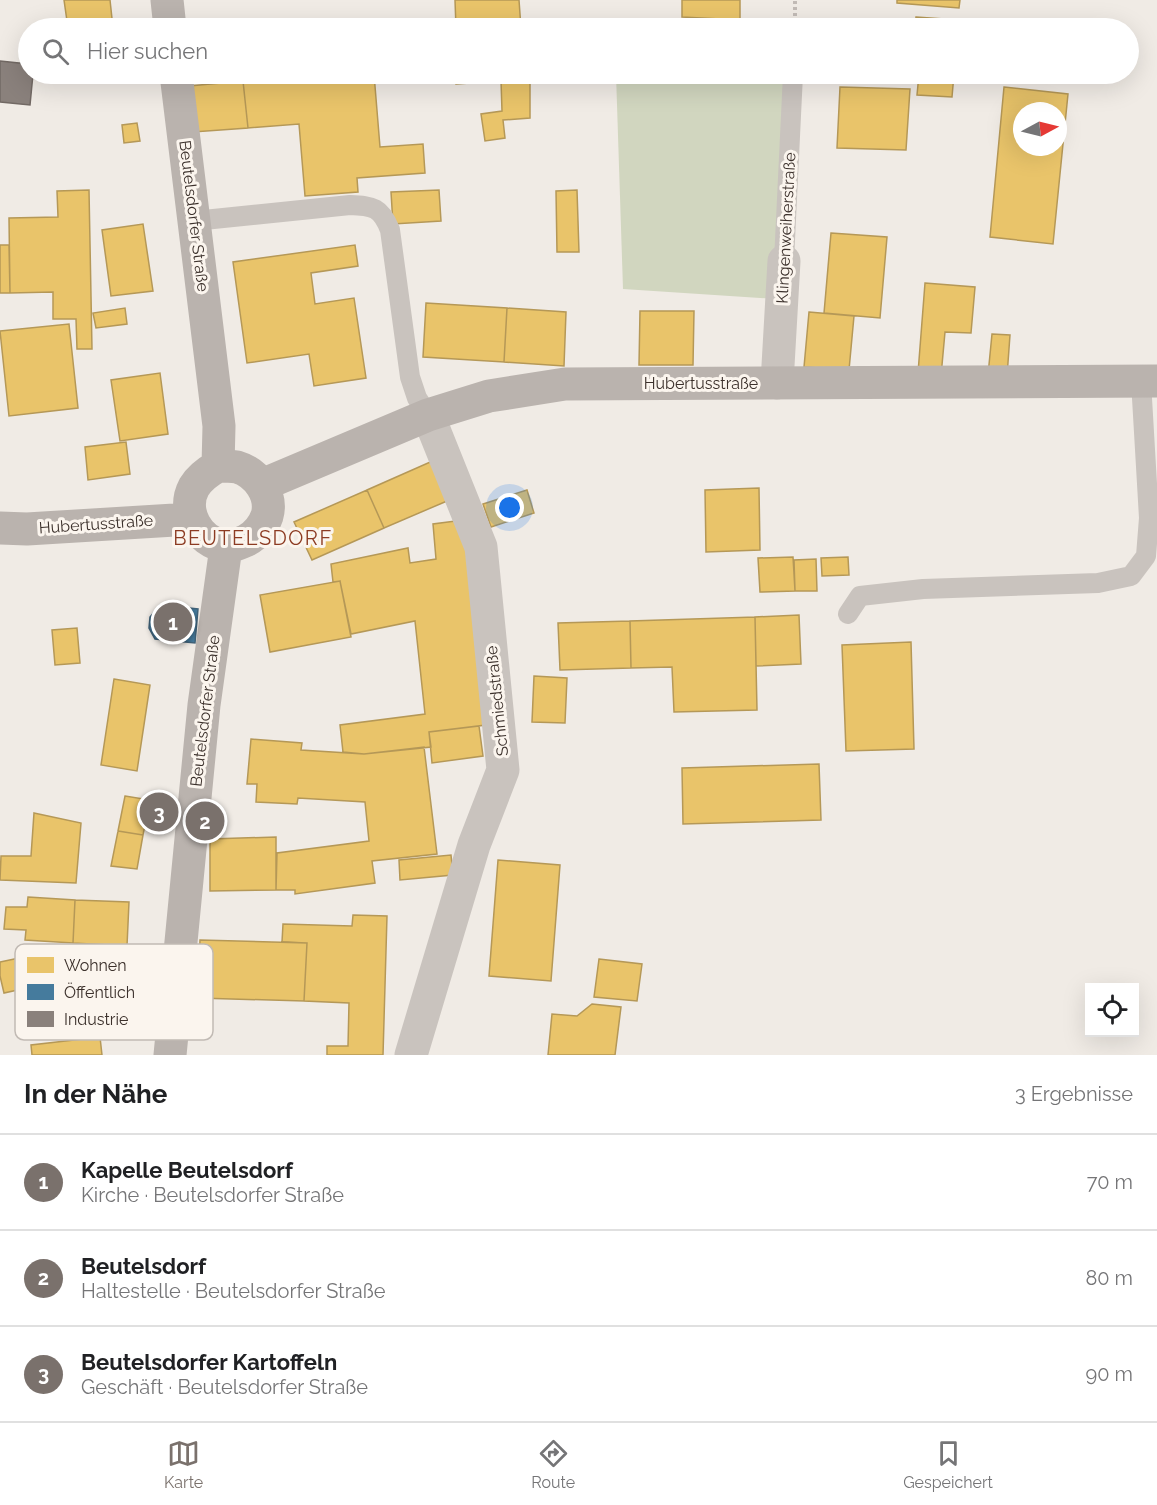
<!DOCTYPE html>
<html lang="de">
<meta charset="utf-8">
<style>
:root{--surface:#fff;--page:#f6f6f6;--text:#202124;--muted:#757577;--line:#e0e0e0;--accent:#7a716c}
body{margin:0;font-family:Raleway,sans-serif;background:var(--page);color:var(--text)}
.controls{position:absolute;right:18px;bottom:18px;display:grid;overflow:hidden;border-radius:0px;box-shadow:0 6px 24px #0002}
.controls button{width:54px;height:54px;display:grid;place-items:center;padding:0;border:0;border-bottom:2px solid var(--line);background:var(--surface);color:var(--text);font:30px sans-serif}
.compass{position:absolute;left:1013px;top:102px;width:54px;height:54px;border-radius:50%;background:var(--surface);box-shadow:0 6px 24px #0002;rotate:83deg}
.you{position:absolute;left:510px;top:508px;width:21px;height:21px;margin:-15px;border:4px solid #fff;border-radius:50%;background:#1a73e8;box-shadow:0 0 0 9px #1a73e833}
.badge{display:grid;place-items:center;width:39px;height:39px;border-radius:50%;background:var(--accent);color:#fff;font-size:20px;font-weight:700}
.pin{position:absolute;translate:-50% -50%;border:3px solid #fff;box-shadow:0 2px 6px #0006}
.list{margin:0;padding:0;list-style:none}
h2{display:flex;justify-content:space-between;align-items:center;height:78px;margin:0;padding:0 24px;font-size:26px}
h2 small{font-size:20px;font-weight:400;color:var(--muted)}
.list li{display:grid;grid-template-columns:39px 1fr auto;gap:18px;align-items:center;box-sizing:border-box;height:96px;padding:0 24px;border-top:2px solid var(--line)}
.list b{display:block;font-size:22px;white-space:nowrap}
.list p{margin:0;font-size:20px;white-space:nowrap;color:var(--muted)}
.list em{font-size:20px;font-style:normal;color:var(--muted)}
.icon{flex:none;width:33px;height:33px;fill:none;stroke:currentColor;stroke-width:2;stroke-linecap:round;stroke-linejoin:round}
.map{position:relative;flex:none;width:1157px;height:1055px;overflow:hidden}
.search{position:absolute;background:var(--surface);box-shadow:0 6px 24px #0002;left:18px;right:18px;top:18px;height:66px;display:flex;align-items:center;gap:15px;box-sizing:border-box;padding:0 21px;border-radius:33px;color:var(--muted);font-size:22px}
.sheet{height:366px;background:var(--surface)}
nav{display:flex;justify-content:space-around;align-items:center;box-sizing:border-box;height:84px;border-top:2px solid var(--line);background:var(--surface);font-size:16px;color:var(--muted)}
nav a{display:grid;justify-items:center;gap:3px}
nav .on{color:var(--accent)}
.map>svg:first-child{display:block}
.green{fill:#d1d6bf}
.homes{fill:#e9c46a;stroke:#b59857;stroke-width:1.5;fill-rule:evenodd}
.public{fill:#457b9d;stroke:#42647b;stroke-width:1.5}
.industry{fill:#8a817c;stroke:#726964;stroke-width:1.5}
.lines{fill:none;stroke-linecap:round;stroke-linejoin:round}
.path{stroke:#c2bbb6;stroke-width:4;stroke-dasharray:3 3;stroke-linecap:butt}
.lane{stroke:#c9c3be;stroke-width:20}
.street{stroke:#c9c3be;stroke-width:33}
.secondary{stroke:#bab3ae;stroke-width:33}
.labels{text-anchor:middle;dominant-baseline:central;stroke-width:6;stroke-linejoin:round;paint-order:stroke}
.street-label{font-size:16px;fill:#3b302b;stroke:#fbf5ee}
.quarter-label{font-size:20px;letter-spacing:1.5px;fill:#8c3b22;stroke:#fbf5ee}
.key{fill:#fbf5ee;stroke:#c1bab4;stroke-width:1.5}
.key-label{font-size:16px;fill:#3b302b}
</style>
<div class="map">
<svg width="1157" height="1055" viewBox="0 0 1157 1055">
<rect width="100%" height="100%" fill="#f0ebe5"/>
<path class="green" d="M616 74H789L776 299 623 289Z"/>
<path class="homes" d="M64 0H110L113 28H68Z
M455 0H519L521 28H456Z
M682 0H740V20L682 17Z
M897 0H960L959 8 897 3Z
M916 17 958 20 957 28H915Z
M342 74H374L380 147 423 144 425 173 357 178 358 192 305 196 299 124 248 128 243 81Z
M455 74H530V118L503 120 505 138 485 141 481 114 502 111 501 81 456 84Z
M919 74H954L952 97 917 95Z
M243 81 248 128 193 132 189 86Z
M840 87 910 89 906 150 837 148Z
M1004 87 1068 94 1053 244 990 237ZM1022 111H1058V147H1022Z
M137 123 140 141 124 143 122 125Z
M89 190 92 349H77L76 319H53V292L10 293 9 218 58 217 57 191Z
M439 190 441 221 393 224 391 192Z
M577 190 579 252H557L556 191Z
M143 224 153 291 111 296 102 230Z
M831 233 887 237 880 318 824 313Z
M0 245H9L10 293H0Z
M355 245 358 266 311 273 315 304 354 298 366 378 314 386 309 354 247 363 233 262Z
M925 283 975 287 971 333 945 332 941 376 918 373Z
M426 303 507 308 504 362 423 357Z
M125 308 127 324 96 328 93 313Z
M507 308 566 312 564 366 504 362Z
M640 311H694L693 365H639Z
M809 312 854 316 849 370 804 367Z
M69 324 78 408 9 416 0 331Z
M992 334 1010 335 1007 376 988 375Z
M160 373 168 434 120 441 111 380Z
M126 442 130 474 88 480 85 447Z
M437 459 454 498 384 528 367 490Z
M759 488 760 550 706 552 705 490Z
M367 490 384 528 312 560 294 522Z
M527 490 534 513 491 527 483 504Z
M463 520 494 724 429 732 431 747 364 754 343 752 340 725 425 714 415 621 351 634 340 581 333 582 331 564 408 548 410 563 436 559 433 524Z
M793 557 795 591 760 592 758 558Z
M848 557 849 575 822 576 821 558Z
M816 559 817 591H795L794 560Z
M340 581 351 637 270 652 260 595Z
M799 615 801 664 756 666 755 617Z
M755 617 757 710 674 712 672 667 631 668 630 621Z
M630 621 631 668 560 670 558 623Z
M77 628 80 663 55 665 52 630Z
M911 642 914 749 846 751 842 645Z
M534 676 567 678 565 723 532 722Z
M114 679 150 685 137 771 101 765Z
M479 726 483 756 432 763 429 732Z
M251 739 302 743 301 750 364 754 424 747 437 854 372 861 375 883 295 894V890H276L277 853 369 841 365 802 298 798 297 804 256 802 257 784H247Z
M819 764 821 820 683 824 682 768Z
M125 796 150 800 143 835 118 831Z
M34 813 81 823 76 883 0 880 1 856H31Z
M118 831 143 835 137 869 111 866Z
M276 837V890L210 891V839Z
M451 855 453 875 400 880 399 860Z
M498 860 560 865 551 981 489 976Z
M28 897 75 900 73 943 25 940 26 930 4 929 6 907H27Z
M75 900 129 902 127 946 73 943Z
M353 915 387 916 383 1055H327V1046H348L349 1003 304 1001 307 943 282 942 283 924 352 926Z
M200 940 307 943 304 1001 198 998Z
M43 953 49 983 4 993 0 976V962Z
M599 959 642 964 637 1001 594 997Z
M592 1004 621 1007 615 1055H548L552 1014 577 1016Z
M100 1037 102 1055H32L31 1045Z"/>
<path class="public" d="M160 605 198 609 195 643 155 639 149 628 150 617Z"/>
<path class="industry" d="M554 19 606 20V28H555Z
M0 61 28 64V74H33L30 105 0 102Z"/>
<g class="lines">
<path class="path" d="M795 28V0"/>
<path class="lane" d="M194 221 350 205C373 206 381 207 390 230L410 377 417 398 428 415
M784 261 793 74
M848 614 860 596 923 589 1098 583 1131 576 1146 556 1149 518 1141 381"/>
<path class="street" d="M777 383 784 261
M411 1055 474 845 503 770 481 547 428 415"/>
<path class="secondary" d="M167 0 170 28
M176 74 219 426 218 466
M218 466C224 466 231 466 237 467 257 473 273 495 267 516 263 527 256 535 247 540 240 543 232 547 225 546 198 542 181 511 194 487 200 477 209 471 218 466Z
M262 485 428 415 489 396 565 384 1157 381
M0 528 27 529 191 519
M170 1055 204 705 226 547"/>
</g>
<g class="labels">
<g class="street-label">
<text transform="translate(194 216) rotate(83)">Beutelsdorfer Straße</text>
<text transform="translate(786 228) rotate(-87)">Klingenweiherstraße</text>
<text x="701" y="383">Hubertusstraße</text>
<text transform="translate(96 524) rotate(-4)">Hubertusstraße</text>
<text transform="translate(497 701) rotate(-96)">Schmiedstraße</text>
<text transform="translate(205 711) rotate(-83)">Beutelsdorfer Straße</text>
</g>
<g class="quarter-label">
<text x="253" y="538">BEUTELSDORF</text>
</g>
</g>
<rect x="15" y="944" width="198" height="96" rx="9" class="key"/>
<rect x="27" y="957" width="27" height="16" fill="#e9c46a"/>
<rect x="27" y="984" width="27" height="16" fill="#457b9d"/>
<rect x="27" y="1011" width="27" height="16" fill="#8a817c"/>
<g class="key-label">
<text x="64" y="971">Wohnen</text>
<text x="64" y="998">Öffentlich</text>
<text x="64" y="1025">Industrie</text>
</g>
</svg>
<div class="controls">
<button><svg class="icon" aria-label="locate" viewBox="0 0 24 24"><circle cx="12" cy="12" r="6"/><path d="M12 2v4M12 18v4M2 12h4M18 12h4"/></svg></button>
</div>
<svg class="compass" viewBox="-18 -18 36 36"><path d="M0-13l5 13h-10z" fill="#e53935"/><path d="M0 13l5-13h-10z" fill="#757577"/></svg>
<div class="you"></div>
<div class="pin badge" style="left:173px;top:622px">1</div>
<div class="pin badge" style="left:205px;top:821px">2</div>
<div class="pin badge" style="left:159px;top:812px">3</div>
<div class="search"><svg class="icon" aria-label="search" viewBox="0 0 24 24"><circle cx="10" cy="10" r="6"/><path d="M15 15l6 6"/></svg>Hier suchen</div>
</div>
<section class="sheet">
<h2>In der Nähe<small>3 Ergebnisse</small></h2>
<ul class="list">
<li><span class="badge">1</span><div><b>Kapelle Beutelsdorf</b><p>Kirche · Beutelsdorfer Straße</p></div><em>70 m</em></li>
<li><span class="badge">2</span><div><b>Beutelsdorf</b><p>Haltestelle · Beutelsdorfer Straße</p></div><em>80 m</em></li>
<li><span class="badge">3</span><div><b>Beutelsdorfer Kartoffeln</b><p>Geschäft · Beutelsdorfer Straße</p></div><em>90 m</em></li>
</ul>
</section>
<nav>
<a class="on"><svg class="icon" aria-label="map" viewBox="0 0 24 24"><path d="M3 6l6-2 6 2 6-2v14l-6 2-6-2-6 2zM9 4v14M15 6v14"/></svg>Karte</a>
<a><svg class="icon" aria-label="directions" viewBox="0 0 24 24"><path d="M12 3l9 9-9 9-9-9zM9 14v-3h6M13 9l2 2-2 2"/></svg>Route</a>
<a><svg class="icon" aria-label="saved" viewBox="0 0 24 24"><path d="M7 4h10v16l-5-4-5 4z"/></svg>Gespeichert</a>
</nav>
